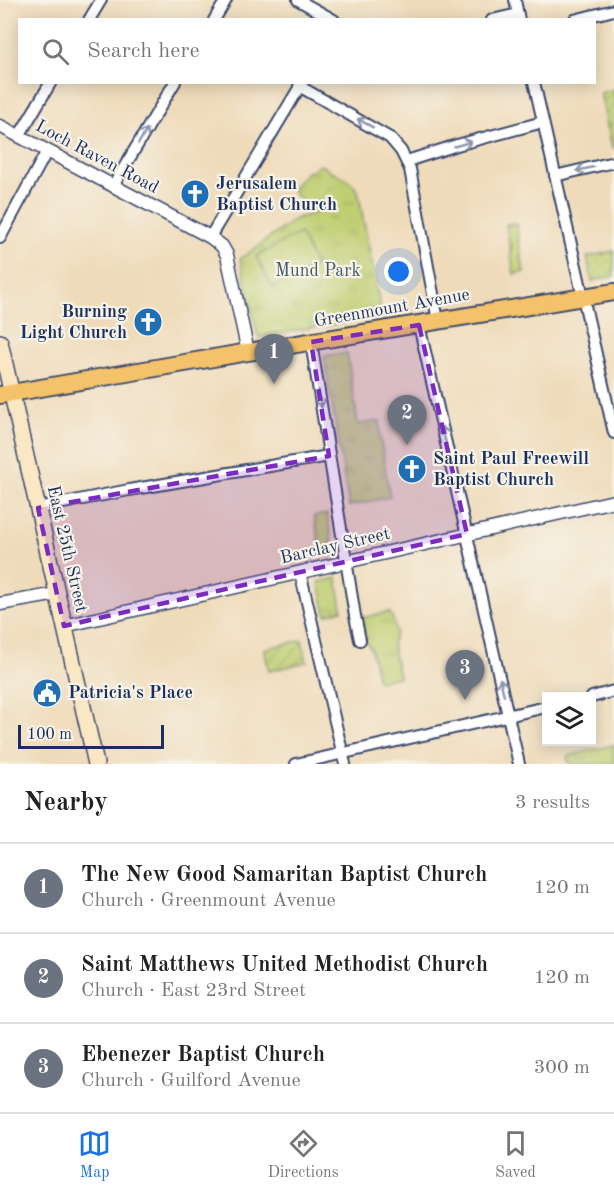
<!DOCTYPE html>
<meta charset="utf-8">
<style>
:root{--surface:#fff;--page:#f6f6f6;--text:#222;--muted:#767676;--line:#e0e0e0;--accent:#1a73e8}
body{margin:0;font-family:"Old Standard TT",serif;background:var(--page);color:var(--text)}
.controls{position:absolute;right:18px;bottom:18px;display:grid;overflow:hidden;border-radius:0px;box-shadow:0 3px 15px #0003}
.controls button{width:54px;height:54px;display:grid;place-items:center;padding:0;border:0;border-bottom:2px solid var(--line);background:var(--surface);color:var(--text);font:30px sans-serif}
.scale{position:absolute;left:18px;bottom:15px;width:146px;box-sizing:border-box;padding-left:6px;border:3px solid #1b2f5e;border-top:0;font-size:16px;line-height:21px;white-space:nowrap;color:#1b2f5e;-webkit-text-stroke:4px #f7f3e8;paint-order:stroke}
.you{position:absolute;left:399px;top:272px;width:21px;height:21px;margin:-15px;border:4px solid #fff;border-radius:50%;background:#1a73e8;box-shadow:0 0 0 9px #1a73e833}
.badge{display:grid;place-items:center;width:39px;height:39px;border-radius:50%;background:var(--accent);color:#fff;font-size:20px;font-weight:700}
.pin{position:absolute;translate:-50% -50px;filter:drop-shadow(0 2px 3px #0008)}
.pin::after{content:'';position:absolute;top:32px;width:21px;height:18px;background:inherit;clip-path:polygon(0 0,100% 0,50% 100%)}
.list{margin:0;padding:0;list-style:none}
h2{display:flex;justify-content:space-between;align-items:center;height:78px;margin:0;padding:0 24px;font-size:26px}
h2 small{font-size:20px;font-weight:400;color:var(--muted)}
.list li{display:grid;grid-template-columns:39px 1fr auto;gap:18px;align-items:center;box-sizing:border-box;height:90px;padding:0 24px;border-top:2px solid var(--line)}
.list b{display:block;font-size:22px;white-space:nowrap}
.list p{margin:0;font-size:20px;white-space:nowrap;color:var(--muted)}
.list em{font-size:20px;font-style:normal;color:var(--muted)}
.icon{flex:none;width:33px;height:33px;fill:none;stroke:currentColor;stroke-width:2;stroke-linecap:round;stroke-linejoin:round}
.map{position:relative;flex:none;width:614px;height:764px;overflow:hidden}
.search{position:absolute;background:var(--surface);box-shadow:0 3px 15px #0003;left:18px;right:18px;top:18px;height:66px;display:flex;align-items:center;gap:15px;box-sizing:border-box;padding:0 21px;border-radius:0px;color:var(--muted);font-size:22px}
.sheet{height:348px;background:var(--surface)}
nav{display:flex;justify-content:space-around;align-items:center;box-sizing:border-box;height:84px;border-top:2px solid var(--line);background:var(--surface);font-size:16px;color:var(--muted)}
nav a{display:grid;justify-items:center;gap:3px}
nav .on{color:var(--accent)}
.map>svg:first-child{display:block}
.grass{fill:url(#grass-dots);stroke:#6d7e68;stroke-width:1.5}
.cemetery{fill:url(#cemetery-stones);stroke:#6d7e68;stroke-width:1.5}
.park{fill:url(#park-tufts);stroke:#6d7e68;stroke-width:1.5}
.garden{fill:url(#garden-furrows);stroke:#6d7e68;stroke-width:1.5}
.pitch{fill:#bfce71;stroke:#6d7e68;stroke-width:1.5}
.lines{fill:none;stroke-linecap:round;stroke-linejoin:round}
.minor-casing{stroke:#3b496c;stroke-width:14}
.tertiary-casing{stroke:#3b496c;stroke-width:15}
.secondary-casing{stroke:#3b496c;stroke-width:18}
.primary-casing{stroke:#3b496c;stroke-width:20}
.minor{stroke:#fff;stroke-width:10}
.tertiary{stroke:#fff;stroke-width:12}
.secondary{stroke:#fae7c3;stroke-width:15}
.primary{stroke:#f3c26a;stroke-width:16}
.oneway{stroke:#8d97ae}
.marked{fill:#7b2cbf;fill-opacity:0.2;stroke:#7b2cbf;stroke-width:4.5;stroke-dasharray:12 8;stroke-linejoin:round}
.labels{text-anchor:middle;dominant-baseline:central;stroke-width:4.5;stroke-linejoin:round;paint-order:stroke}
.street-label{font-size:18px;fill:#1b2f5e;stroke:#f7f3e8}
.poi-label{font-size:18px;font-weight:bold;fill:#1b2f5e;stroke:#f7f3e8;text-anchor:start}
.park-label{font-size:18px;fill:#445763;stroke:#f7f3e8}
</style>
<div class="map">
<svg width="614" height="764" viewBox="0 0 614 764">
<defs>
<pattern id="grass-dots" width="8" height="8" patternUnits="userSpaceOnUse" patternTransform="scale(1.5)"><rect width="8" height="8" fill="#bfce71"/><path d="M2 2h.1M6 6h.1" fill="none" stroke="#a4b164" stroke-width="1.8" stroke-linecap="round"/></pattern>
<pattern id="cemetery-stones" width="16" height="16" patternUnits="userSpaceOnUse" patternTransform="scale(1.5)"><rect width="16" height="16" fill="#bfce71"/><path d="M2 7V4a2 2 0 0 1 4 0v3zM10 15v-3a2 2 0 0 1 4 0v3z" fill="#a4b164"/></pattern>
<pattern id="park-tufts" width="24" height="20" patternUnits="userSpaceOnUse" patternTransform="scale(1.5)"><rect width="24" height="20" fill="#bfce71"/><path d="M3 7l-1-3M5 7V3M7 7l1-3M15 17l-1-3M17 17v-4M19 17l1-3" fill="none" stroke="#a4b164"/></pattern>
<pattern id="garden-furrows" width="10" height="10" patternUnits="userSpaceOnUse" patternTransform="scale(1.5)"><rect width="10" height="10" fill="#bfce71"/><path d="M-1 1l2-2M0 10L10 0M9 11l2-2" fill="none" stroke="#a4b164"/></pattern>
</defs>
<rect width="100%" height="100%" fill="#f7f3e8"/>
<filter id="ink" filterUnits="userSpaceOnUse"><feTurbulence type="fractalNoise" baseFrequency=".0167" numOctaves="2"/><feDisplacementMap in="SourceGraphic" scale="12" xChannelSelector="R" yChannelSelector="G"/><feConvolveMatrix kernelMatrix="1 2 1 2 8 2 1 2 1" color-interpolation-filters="sRGB"/></filter>
<filter id="wash" filterUnits="userSpaceOnUse"><feTurbulence type="fractalNoise" baseFrequency=".008" numOctaves="4" result="noise"/><feDisplacementMap in="SourceGraphic" scale="24" xChannelSelector="R" yChannelSelector="G"/><feGaussianBlur stdDeviation="1.35" result="paint"/><feColorMatrix in="noise" values="0 0 0 0 0 0 0 0 0 0 0 0 0 0 0 0 0 1.4 0 .05"/><feComposite in="paint" operator="in"/></filter>
<g filter="url(#wash)">
<rect width="100%" height="100%" fill="#efdbba"/>
<path class="grass" d="M614 251V276L592 281 587 257Z"/>
<path class="cemetery" d="M516 223 524 272 514 274 506 224Z"/>
<path class="park" d="M320 165 350 181 358 191 382 316 258 337 240 259 297 218 315 213C309 202 294 199 292 188L307 172H309Z
M347 353 358 424 380 421V437L390 497 349 506 324 356Z
M327 514 333 550 321 552 314 516Z
M337 578 342 610 326 615 319 582Z
M389 612 392 616 396 633 392 644 399 677 378 681 371 649 365 639 362 618Z
M614 745V764H569L567 756Z"/>
<path class="garden" d="M614 89V148H612L600 93Z
M302 640 307 662 269 671 264 649Z"/>
<path class="pitch" d="M300 233 316 266 273 288 256 256Z"/>
</g>
<g filter="url(#ink)">
<g class="lines">
<g class="minor-casing">
<path id="minor" d="M298 0 334 20
M515 0 519 20
M89 20 101 0
M214 20 226 0
M492 20 518 14
M574 20 614 10
M534 82 614 433
M299 86 390 138 401 151 410 169 438 321
M19 136 51 82
M407 161 457 145 543 122
M555 176 614 162
M113 186 175 82
M210 237 302 83
M0 238 47 151
M419 325 519 764
M311 342 355 616 360 640
M38 508 129 490 329 456
M300 572 345 764
M592 697 614 691
M296 764 546 707"/>
</g>
<g class="tertiary-casing">
<path id="tertiary" d="M0 126 210 237 222 246 227 255 248 352
M0 604 57 594
M64 626 614 501"/>
</g>
<g class="secondary-casing">
<path id="secondary" d="M0 342 96 764"/>
</g>
<g class="primary-casing">
<path id="primary" d="M0 395 248 352 614 292"/>
</g>
<use href="#minor" class="minor"/>
<use href="#tertiary" class="tertiary"/>
<use href="#secondary" class="secondary"/>
<use href="#primary" class="primary"/>
</g>
<defs><path id="oneway-shaft" d="M-6 0H5M1.5-3L5.5 0L1.5 3" fill="none" stroke-width="1.6" stroke-linecap="round" stroke-linejoin="round" transform="scale(1.5)"/></defs>
<g class="oneway">
<use href="#oneway-shaft" transform="translate(365 123) rotate(-151)"/>
<use href="#oneway-shaft" transform="translate(143 136) rotate(-59)"/>
<use href="#oneway-shaft" transform="translate(463 144) rotate(-16)"/>
<use href="#oneway-shaft" transform="translate(585 169) rotate(167)"/>
<use href="#oneway-shaft" transform="translate(320 399) rotate(81)"/>
<use href="#oneway-shaft" transform="translate(444 435) rotate(-103)"/>
<use href="#oneway-shaft" transform="translate(502 687) rotate(-103)"/>
</g>
</g>
<path class="marked" d="M419 325 467 534 64 626 38 508 329 456 311 342Z"/>
<defs>
<g id="church-disc" transform="scale(1.5)"><circle r="9.5" fill="#1f6fb2" stroke="#f7f3e8"/><path d="M-1.2-6h2.4v3.5h3.3v2.4h-3.3V6h-2.4V-.1h-3.3v-2.4h3.3Z" fill="#fff"/></g>
<g id="civic-disc" transform="scale(1.5)"><circle r="9.5" fill="#1f6fb2" stroke="#f7f3e8"/><path d="M-.6-6.5H3V-4.5H.6V-3L4-1V1h2V6H-6V1h2V-1L-.6-3ZM-1.2 2.5V6h2.4V2.5Z" fill="#fff"/></g>
</defs>
<g fill-rule="evenodd">
<use href="#church-disc" x="195" y="194"/>
<use href="#church-disc" x="148" y="322"/>
<use href="#church-disc" x="412" y="469"/>
<use href="#civic-disc" x="47" y="693"/>
</g>
<g class="labels">
<g class="street-label">
<text transform="translate(97 157) rotate(28)">Loch Raven Road</text>
<text transform="translate(392 308) rotate(-10)">Greenmount Avenue</text>
<text transform="translate(335 546) rotate(-13)">Barclay Street</text>
<text transform="translate(67 549) rotate(77)">East 25th Street</text>
</g>
<g class="poi-label">
<text x="216" y="184">Jerusalem<tspan x="216" dy="21">Baptist Church</tspan></text>
<text x="127" y="312" text-anchor="end">Burning<tspan x="127" dy="21">Light Church</tspan></text>
<text x="433" y="459">Saint Paul Freewill<tspan x="433" dy="21">Baptist Church</tspan></text>
<text x="68" y="693">Patricia's Place</text>
</g>
<g class="park-label">
<text x="318" y="271">Mund Park</text>
</g>
</g>
</svg>
<div class="controls">
<button><svg class="icon" aria-label="layers" viewBox="0 0 24 24"><path d="M12 4l9 5-9 5-9-5zM3 14l9 5 9-5"/></svg></button>
</div>
<div class="scale">100 m</div>
<div class="you"></div>
<div class="pin badge" style="left:274px;top:384px;background:#6b7280">1</div>
<div class="pin badge" style="left:407px;top:445px;background:#6b7280">2</div>
<div class="pin badge" style="left:465px;top:700px;background:#6b7280">3</div>
<div class="search"><svg class="icon" aria-label="search" viewBox="0 0 24 24"><circle cx="10" cy="10" r="6"/><path d="M15 15l6 6"/></svg>Search here</div>
</div>
<section class="sheet">
<h2>Nearby<small>3 results</small></h2>
<ul class="list">
<li><span class="badge" style="background:#6b7280">1</span><div><b>The New Good Samaritan Baptist Church</b><p>Church · Greenmount Avenue</p></div><em>120 m</em></li>
<li><span class="badge" style="background:#6b7280">2</span><div><b>Saint Matthews United Methodist Church</b><p>Church · East 23rd Street</p></div><em>120 m</em></li>
<li><span class="badge" style="background:#6b7280">3</span><div><b>Ebenezer Baptist Church</b><p>Church · Guilford Avenue</p></div><em>300 m</em></li>
</ul>
</section>
<nav>
<a class="on"><svg class="icon" aria-label="map" viewBox="0 0 24 24"><path d="M3 6l6-2 6 2 6-2v14l-6 2-6-2-6 2zM9 4v14M15 6v14"/></svg>Map</a>
<a><svg class="icon" aria-label="directions" viewBox="0 0 24 24"><path d="M12 3l9 9-9 9-9-9zM9 14v-3h6M13 9l2 2-2 2"/></svg>Directions</a>
<a><svg class="icon" aria-label="saved" viewBox="0 0 24 24"><path d="M7 4h10v16l-5-4-5 4z"/></svg>Saved</a>
</nav>
